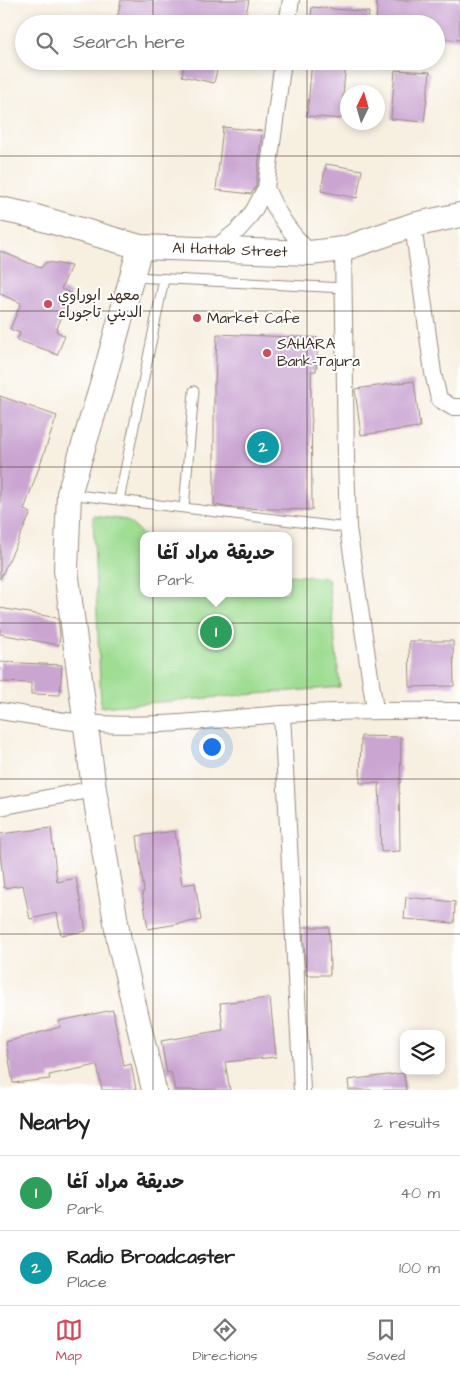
<!DOCTYPE html>
<meta charset="utf-8">
<style>
:root{--surface:#fff;--page:#f2f2f2;--text:#222;--muted:#767676;--line:#e0e0e0;--accent:#d1495b}
body{margin:0;font-family:"Architects Daughter","Playpen Sans Arabic",sans-serif;background:var(--page);color:var(--text)}
.controls{position:absolute;right:15px;bottom:15px;display:grid;overflow:hidden;border-radius:10px;box-shadow:0 2px 8px #0003}
.controls button{width:45px;height:45px;display:grid;place-items:center;padding:0;border:0;border-bottom:1px solid var(--line);background:var(--surface);color:var(--text);font:25px sans-serif}
.compass{position:absolute;left:340px;top:85px;width:45px;height:45px;border-radius:50%;background:var(--surface);box-shadow:0 2px 8px #0003;rotate:5deg}
.you{position:absolute;left:211px;top:746px;width:18px;height:18px;margin:-12px;border:4px solid #fff;border-radius:50%;background:#1a73e8;box-shadow:0 0 0 8px #1a73e833}
.badge{display:grid;place-items:center;width:32px;height:32px;border-radius:50%;background:var(--accent);color:#fff;font-size:16px;font-weight:700}
.pin{position:absolute;translate:-50% -50%;border:2px solid #fff;box-shadow:0 1px 5px #0006}
.popup{position:absolute;left:140px;top:532px;width:152px;height:65px;box-sizing:border-box;display:grid;place-content:center;border-radius:10px;background:var(--surface);filter:drop-shadow(0 1px 4px #0005);font-size:16px;white-space:nowrap;color:var(--muted)}
.popup b{font-size:19px;color:var(--text)}
.popup::after{content:'';position:absolute;left:50%;top:100%;margin-left:-10px;border:10px solid transparent;border-top-color:var(--surface)}
.list{margin:0;padding:0;list-style:none}
h2{display:flex;justify-content:space-between;align-items:center;height:65px;margin:0;padding:0 20px;font-size:21px}
h2 small{font-size:16px;font-weight:400;color:var(--muted)}
.list li{display:grid;grid-template-columns:32px 1fr auto;gap:15px;align-items:center;box-sizing:border-box;height:75px;padding:0 20px;border-top:1px solid var(--line)}
.list b{display:block;font-size:19px;white-space:nowrap}
.list p{margin:0;font-size:16px;white-space:nowrap;color:var(--muted)}
.list em{font-size:16px;font-style:normal;color:var(--muted)}
.icon{flex:none;width:28px;height:28px;fill:none;stroke:currentColor;stroke-width:2;stroke-linecap:round;stroke-linejoin:round}
.map{position:relative;flex:none;width:460px;height:1090px;overflow:hidden}
.search{position:absolute;background:var(--surface);box-shadow:0 2px 8px #0003;left:15px;right:15px;top:15px;height:55px;display:flex;align-items:center;gap:12px;box-sizing:border-box;padding:0 18px;border-radius:28px;color:var(--muted);font-size:19px}
.sheet{height:215px;background:var(--surface)}
nav{display:flex;justify-content:space-around;align-items:center;box-sizing:border-box;height:70px;border-top:1px solid var(--line);background:var(--surface);font-size:14px;color:var(--muted)}
nav a{display:grid;justify-items:center;gap:2px}
nav .on{color:var(--accent)}
.map>svg:first-child{display:block}
.green{fill:#9edd92;stroke:#6c8458}
.building{fill:#caa5d1}
.lines{fill:none;stroke-linecap:round;stroke-linejoin:round}
.lane-casing{stroke:#998c7f;stroke-width:11}
.street-casing{stroke:#998c7f;stroke-width:18}
.secondary-casing{stroke:#998c7f;stroke-width:26}
.lane{stroke:#fff;stroke-width:9}
.street{stroke:#fff;stroke-width:16}
.secondary{stroke:#fff;stroke-width:24}
.grid{fill:none;stroke:#3b2a1e;stroke-width:1;stroke-opacity:0.55}
.poi-dot{fill:#d1495b;stroke:#fff;stroke-width:2}
.labels{text-anchor:middle;dominant-baseline:central;stroke-width:4;stroke-linejoin:round;paint-order:stroke}
.street-label{font-size:15px;fill:#3b2a1e;stroke:#fff}
.poi-label{font-size:15px;fill:#3b2a1e;stroke:#fff;text-anchor:start}
</style>
<div class="map">
<svg width="460" height="1090" viewBox="0 0 460 1090">
<rect width="100%" height="100%" fill="#fff"/>
<filter id="ink" filterUnits="userSpaceOnUse"><feTurbulence type="fractalNoise" baseFrequency=".02" numOctaves="2"/><feDisplacementMap in="SourceGraphic" scale="10" xChannelSelector="R" yChannelSelector="G"/><feConvolveMatrix kernelMatrix="1 2 1 2 8 2 1 2 1" color-interpolation-filters="sRGB"/></filter>
<filter id="wash" filterUnits="userSpaceOnUse"><feTurbulence type="fractalNoise" baseFrequency=".0096" numOctaves="4" result="noise"/><feDisplacementMap in="SourceGraphic" scale="20" xChannelSelector="R" yChannelSelector="G"/><feGaussianBlur stdDeviation="1.12" result="paint"/><feColorMatrix in="noise" values="0 0 0 0 0 0 0 0 0 0 0 0 0 0 0 0 0 1.4 0 .05"/><feComposite in="paint" operator="in"/></filter>
<g filter="url(#wash)">
<rect width="100%" height="100%" fill="#f7efe0"/>
<path class="green" d="M93 516 127 520 144 536V593H288L289 575 328 578 340 687 101 707Z"/>
<g id="blocks">
<path class="building" d="M121 0H249L245 19 229 15 227 24H116Z
M377 0H460V40L436 38V24H376Z
M312 7 369 12 368 24H310Z
M185 61H219L214 83 182 76Z
M312 61H346L341 119 307 116Z
M395 70 430 72 424 122 391 119Z
M223 127 262 131 256 186 251 194 216 190Z
M326 164 362 170 357 198 321 191Z
M0 251 41 268 46 262 71 266 61 289 71 293 56 331 65 336 57 355 49 351 17 340 20 333 10 329 21 303 0 294Z
M217 334 318 338 316 371H311L312 510 232 508 214 505V384H215Z
M414 381 420 427 361 435 355 389Z
M0 396 57 416 24 510 31 513 0 579Z
M0 608 58 618 60 635 59 645 0 634Z
M409 641H453L454 686 410 687Z
M0 662 62 665 60 695 31 694V683L0 682Z
M361 736 401 737 400 783H399L400 851 381 852 379 783H360Z
M51 828 57 882 76 878 86 931 61 935 57 913 30 919 23 885 4 888 0 852V834Z
M175 831 182 885 195 883 201 920 148 929 142 892H144L137 836Z
M406 897 455 902 454 923 404 919Z
M303 927H329L330 975H306Z
M270 998 276 1057 225 1062 230 1090H175L171 1072 167 1073 161 1041 223 1030 220 1003Z
M113 1010 124 1066 131 1064 136 1090H102L97 1065 49 1075 50 1079 13 1083 6 1042 60 1027 59 1021Z
M404 1073 406 1090H349L348 1080Z"/>
</g>
</g>
<g filter="url(#ink)">
<use href="#blocks" fill-opacity="0" stroke="#998c7f" stroke-width="1"/>
<g class="lines">
<g class="lane-casing">
<path id="lane" d="M134 277 344 288
M69 494 348 528
M119 500 164 279
M184 508 194 391"/>
</g>
<g class="street-casing">
<path id="street" d="M287 24 291 0
M266 188C278 216 289 231 310 253
M413 225 433 373 439 399 452 407H460
M214 249 237 231 247 220 254 210 266 188 283 61
M343 249 346 458 348 528 375 710
M0 711C28 715 57 721 86 723 152 729 217 719 282 714 342 711 401 710 460 711
M282 714 302 1090
M0 807 94 789"/>
</g>
<g class="secondary-casing">
<path id="secondary" d="M0 209 29 215 140 247 310 253 343 249 413 225 460 215
M140 247 103 382 69 494 66 570 94 789 119 941 154 1090"/>
</g>
<use href="#lane" class="lane"/>
<use href="#street" class="street"/>
<use href="#secondary" class="secondary"/>
</g>
</g>
<path class="grid" d="M153 0V24M307 0V24M153 61V1090M307 61V1090M0 156H460M0 311H460M0 467H460M0 623H460M0 779H460M0 934H460"/>
<g class="poi-dot">
<circle cx="48" cy="304" r="5"/>
<circle cx="197" cy="318" r="5"/>
<circle cx="267" cy="353" r="5"/>
</g>
<g class="labels">
<g class="street-label">
<text transform="translate(230 250) rotate(2)">Al Hattab Street</text>
</g>
<g class="poi-label">
<text x="58" y="295">معهد ابوراوي<tspan x="58" dy="17">الديني تاجوراء</tspan></text>
<text x="207" y="318">Market Cafe</text>
<text x="277" y="344">SAHARA<tspan x="277" dy="17">Bank-Tajura</tspan></text>
</g>
</g>
</svg>
<div class="controls">
<button><svg class="icon" aria-label="layers" viewBox="0 0 24 24"><path d="M12 4l9 5-9 5-9-5zM3 14l9 5 9-5"/></svg></button>
</div>
<svg class="compass" viewBox="-18 -18 36 36"><path d="M0-13l5 13h-10z" fill="#e53935"/><path d="M0 13l5-13h-10z" fill="#767676"/></svg>
<div class="you"></div>
<div class="pin badge" style="left:216px;top:632px;background:#2e9e5b">1</div>
<div class="popup"><b>حديقة مراد آغا</b>Park</div>
<div class="pin badge" style="left:263px;top:447px;background:#0f9aa8">2</div>
<div class="search"><svg class="icon" aria-label="search" viewBox="0 0 24 24"><circle cx="10" cy="10" r="6"/><path d="M15 15l6 6"/></svg>Search here</div>
</div>
<section class="sheet">
<h2>Nearby<small>2 results</small></h2>
<ul class="list">
<li><span class="badge" style="background:#2e9e5b">1</span><div><b>حديقة مراد آغا</b><p>Park</p></div><em>40 m</em></li>
<li><span class="badge" style="background:#0f9aa8">2</span><div><b>Radio Broadcaster</b><p>Place</p></div><em>100 m</em></li>
</ul>
</section>
<nav>
<a class="on"><svg class="icon" aria-label="map" viewBox="0 0 24 24"><path d="M3 6l6-2 6 2 6-2v14l-6 2-6-2-6 2zM9 4v14M15 6v14"/></svg>Map</a>
<a><svg class="icon" aria-label="directions" viewBox="0 0 24 24"><path d="M12 3l9 9-9 9-9-9zM9 14v-3h6M13 9l2 2-2 2"/></svg>Directions</a>
<a><svg class="icon" aria-label="saved" viewBox="0 0 24 24"><path d="M7 4h10v16l-5-4-5 4z"/></svg>Saved</a>
</nav>
